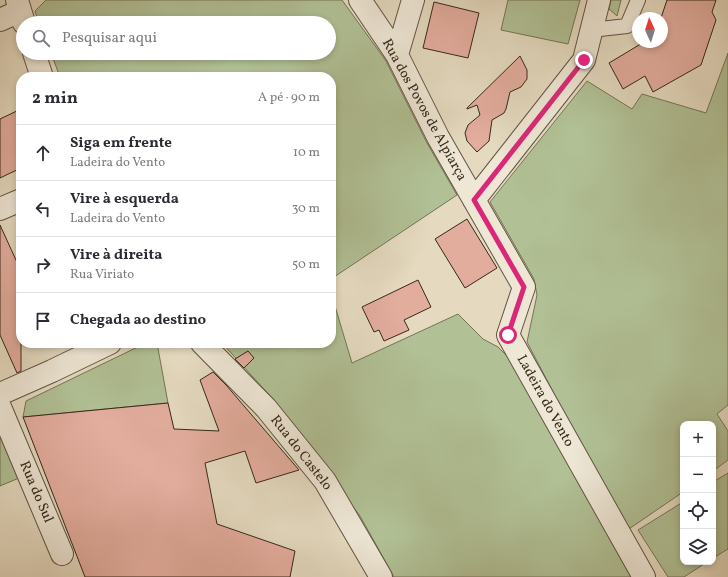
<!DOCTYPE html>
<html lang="pt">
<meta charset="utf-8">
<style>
:root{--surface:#fff;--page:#f7f7f7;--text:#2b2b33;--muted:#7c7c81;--line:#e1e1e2}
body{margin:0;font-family:Vollkorn,serif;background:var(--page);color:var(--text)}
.controls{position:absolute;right:12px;bottom:12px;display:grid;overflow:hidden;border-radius:8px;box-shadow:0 2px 6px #0003}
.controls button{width:36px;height:36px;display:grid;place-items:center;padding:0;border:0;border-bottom:1px solid var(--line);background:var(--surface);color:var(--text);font:20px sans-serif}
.compass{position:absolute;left:632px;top:12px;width:36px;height:36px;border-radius:50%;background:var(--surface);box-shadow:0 2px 6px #0003;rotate:356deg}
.stop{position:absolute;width:12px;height:12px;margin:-9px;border:3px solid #db2777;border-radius:50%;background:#fff}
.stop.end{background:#db2777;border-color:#fff;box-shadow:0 1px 4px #0008}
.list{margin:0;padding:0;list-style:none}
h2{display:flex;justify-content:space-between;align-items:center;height:52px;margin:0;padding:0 16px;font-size:17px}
h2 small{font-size:13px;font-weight:400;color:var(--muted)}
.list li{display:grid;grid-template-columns:26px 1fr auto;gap:12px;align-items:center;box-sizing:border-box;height:56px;padding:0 16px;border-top:1px solid var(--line)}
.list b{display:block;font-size:15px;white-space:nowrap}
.list p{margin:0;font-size:13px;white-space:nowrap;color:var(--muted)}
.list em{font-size:13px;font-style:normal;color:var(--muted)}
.icon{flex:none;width:22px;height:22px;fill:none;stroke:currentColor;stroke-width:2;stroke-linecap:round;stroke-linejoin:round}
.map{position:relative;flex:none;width:728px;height:577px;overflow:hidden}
.search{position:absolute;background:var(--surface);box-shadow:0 2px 6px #0003;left:16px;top:16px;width:320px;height:44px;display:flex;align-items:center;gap:10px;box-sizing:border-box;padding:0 14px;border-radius:22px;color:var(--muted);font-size:15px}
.panel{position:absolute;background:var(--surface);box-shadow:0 2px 6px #0003;left:16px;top:72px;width:320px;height:276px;border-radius:16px}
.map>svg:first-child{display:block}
.green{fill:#b1c095;stroke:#747457}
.building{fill:#e3ad9e;stroke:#362819}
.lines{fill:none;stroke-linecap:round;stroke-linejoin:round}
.service-casing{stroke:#625443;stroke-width:16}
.minor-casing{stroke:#625443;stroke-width:24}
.service{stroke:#eee7d6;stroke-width:14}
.minor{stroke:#eee7d6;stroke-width:22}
.route{stroke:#db2777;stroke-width:5}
.labels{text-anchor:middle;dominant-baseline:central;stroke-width:3;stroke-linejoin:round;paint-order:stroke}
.street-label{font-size:14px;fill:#362819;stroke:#eee7d6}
</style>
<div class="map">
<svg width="728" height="577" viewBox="0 0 728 577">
<rect width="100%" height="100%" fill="#e5dac0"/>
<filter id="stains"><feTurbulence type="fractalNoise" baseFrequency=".005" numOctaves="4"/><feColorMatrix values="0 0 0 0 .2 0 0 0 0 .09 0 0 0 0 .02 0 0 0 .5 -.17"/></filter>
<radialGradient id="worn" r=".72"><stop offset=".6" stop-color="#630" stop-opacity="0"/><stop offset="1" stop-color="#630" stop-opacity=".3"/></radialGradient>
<path class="green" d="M46 0H342L386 61 427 143 457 195 331 279V77H60L51 53H329V23H39L35 11Z
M508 0H580L568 44 501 30Z
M611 0H621L617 16 609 9Z
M728 53V405L717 414 728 431V460L713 471V424H683V492L626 531 527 342 537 295 534 279 490 202 587 81 632 109 642 94 706 113Z
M331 293 352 363 458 314 483 339 498 347 512 361 631 577H394L360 516 273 399 222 343H331Z
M146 343H157L168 403 23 417 26 401Z
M0 434 19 478 0 486Z
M728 473V549L713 558V482Z
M683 502V562H707L684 577H668L638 530Z"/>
<path class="building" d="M667 0H716L712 12 716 20 701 65 653 92 645 76 623 89 609 63 644 42H662L661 18Z
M434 2 479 13 468 58 423 48Z
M520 56 527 70V79L521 87 510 92 506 109 504 113 492 120 489 141 477 152 467 141 465 133 468 125 480 115 477 105 467 109V108Z
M21 109V168L0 178V119Z
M467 219 497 268 465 288 435 239Z
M0 225 21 271V371L17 373 0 335Z
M418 280 431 307 404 320 409 330 384 341 379 330 374 332 362 307Z
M248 351 254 358 244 368 235 359Z
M213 372 226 385 299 470 256 483 245 451 205 463 217 524 295 551 290 577H85L23 417 168 403 174 429 219 431 200 380Z"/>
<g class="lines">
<g class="service-casing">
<path id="service" d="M591 30 627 26 638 0"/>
</g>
<g class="minor-casing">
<path id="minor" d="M17 0 24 23
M360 0 397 55 438 137 524 287 508 335 644 577
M0 20 20 11
M34 53 42 77
M397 55 413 0
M474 200 584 60 599 0
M0 209 21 200
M202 343 266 408 325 481 381 577
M0 394 52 371 110 343
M0 407 62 554"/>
</g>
<use href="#service" class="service"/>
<use href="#minor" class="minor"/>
</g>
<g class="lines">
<path class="route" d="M508 335 524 287 474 200 584 60"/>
</g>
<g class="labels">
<g class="street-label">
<text transform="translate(424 110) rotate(61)">Rua dos Povos de Alpiarça</text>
<text transform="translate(545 401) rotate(61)">Ladeira do Vento</text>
<text transform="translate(301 453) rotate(52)">Rua do Castelo</text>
<text transform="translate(36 492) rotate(67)">Rua do Sul</text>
</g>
</g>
<rect width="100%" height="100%" filter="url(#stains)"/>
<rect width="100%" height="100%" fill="url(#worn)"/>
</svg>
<div class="controls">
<button>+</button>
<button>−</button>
<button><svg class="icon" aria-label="locate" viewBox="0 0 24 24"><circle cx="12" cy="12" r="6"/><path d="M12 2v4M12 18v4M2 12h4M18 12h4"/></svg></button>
<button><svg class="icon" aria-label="layers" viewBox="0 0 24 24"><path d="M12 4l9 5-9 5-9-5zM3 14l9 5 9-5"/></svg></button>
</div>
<svg class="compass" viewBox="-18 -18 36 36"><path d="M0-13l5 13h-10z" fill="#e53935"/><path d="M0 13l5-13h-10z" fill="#7c7c81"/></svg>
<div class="stop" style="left:508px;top:335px"></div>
<div class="stop end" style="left:584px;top:60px"></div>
<div class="search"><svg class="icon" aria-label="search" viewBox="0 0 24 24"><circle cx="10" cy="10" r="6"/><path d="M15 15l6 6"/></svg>Pesquisar aqui</div>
<section class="panel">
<h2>2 min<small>A pé · 90 m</small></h2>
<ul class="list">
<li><svg class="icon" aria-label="ahead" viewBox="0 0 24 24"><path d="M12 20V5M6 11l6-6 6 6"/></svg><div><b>Siga em frente</b><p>Ladeira do Vento</p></div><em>10 m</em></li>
<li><svg class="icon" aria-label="left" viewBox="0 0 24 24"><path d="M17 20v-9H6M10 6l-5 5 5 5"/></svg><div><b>Vire à esquerda</b><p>Ladeira do Vento</p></div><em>30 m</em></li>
<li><svg class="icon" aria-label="right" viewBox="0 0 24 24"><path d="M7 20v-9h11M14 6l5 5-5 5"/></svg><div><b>Vire à direita</b><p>Rua Viriato</p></div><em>50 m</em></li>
<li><svg class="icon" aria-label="arrive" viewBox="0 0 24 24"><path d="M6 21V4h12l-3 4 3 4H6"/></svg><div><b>Chegada ao destino</b></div></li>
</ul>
</section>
</div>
